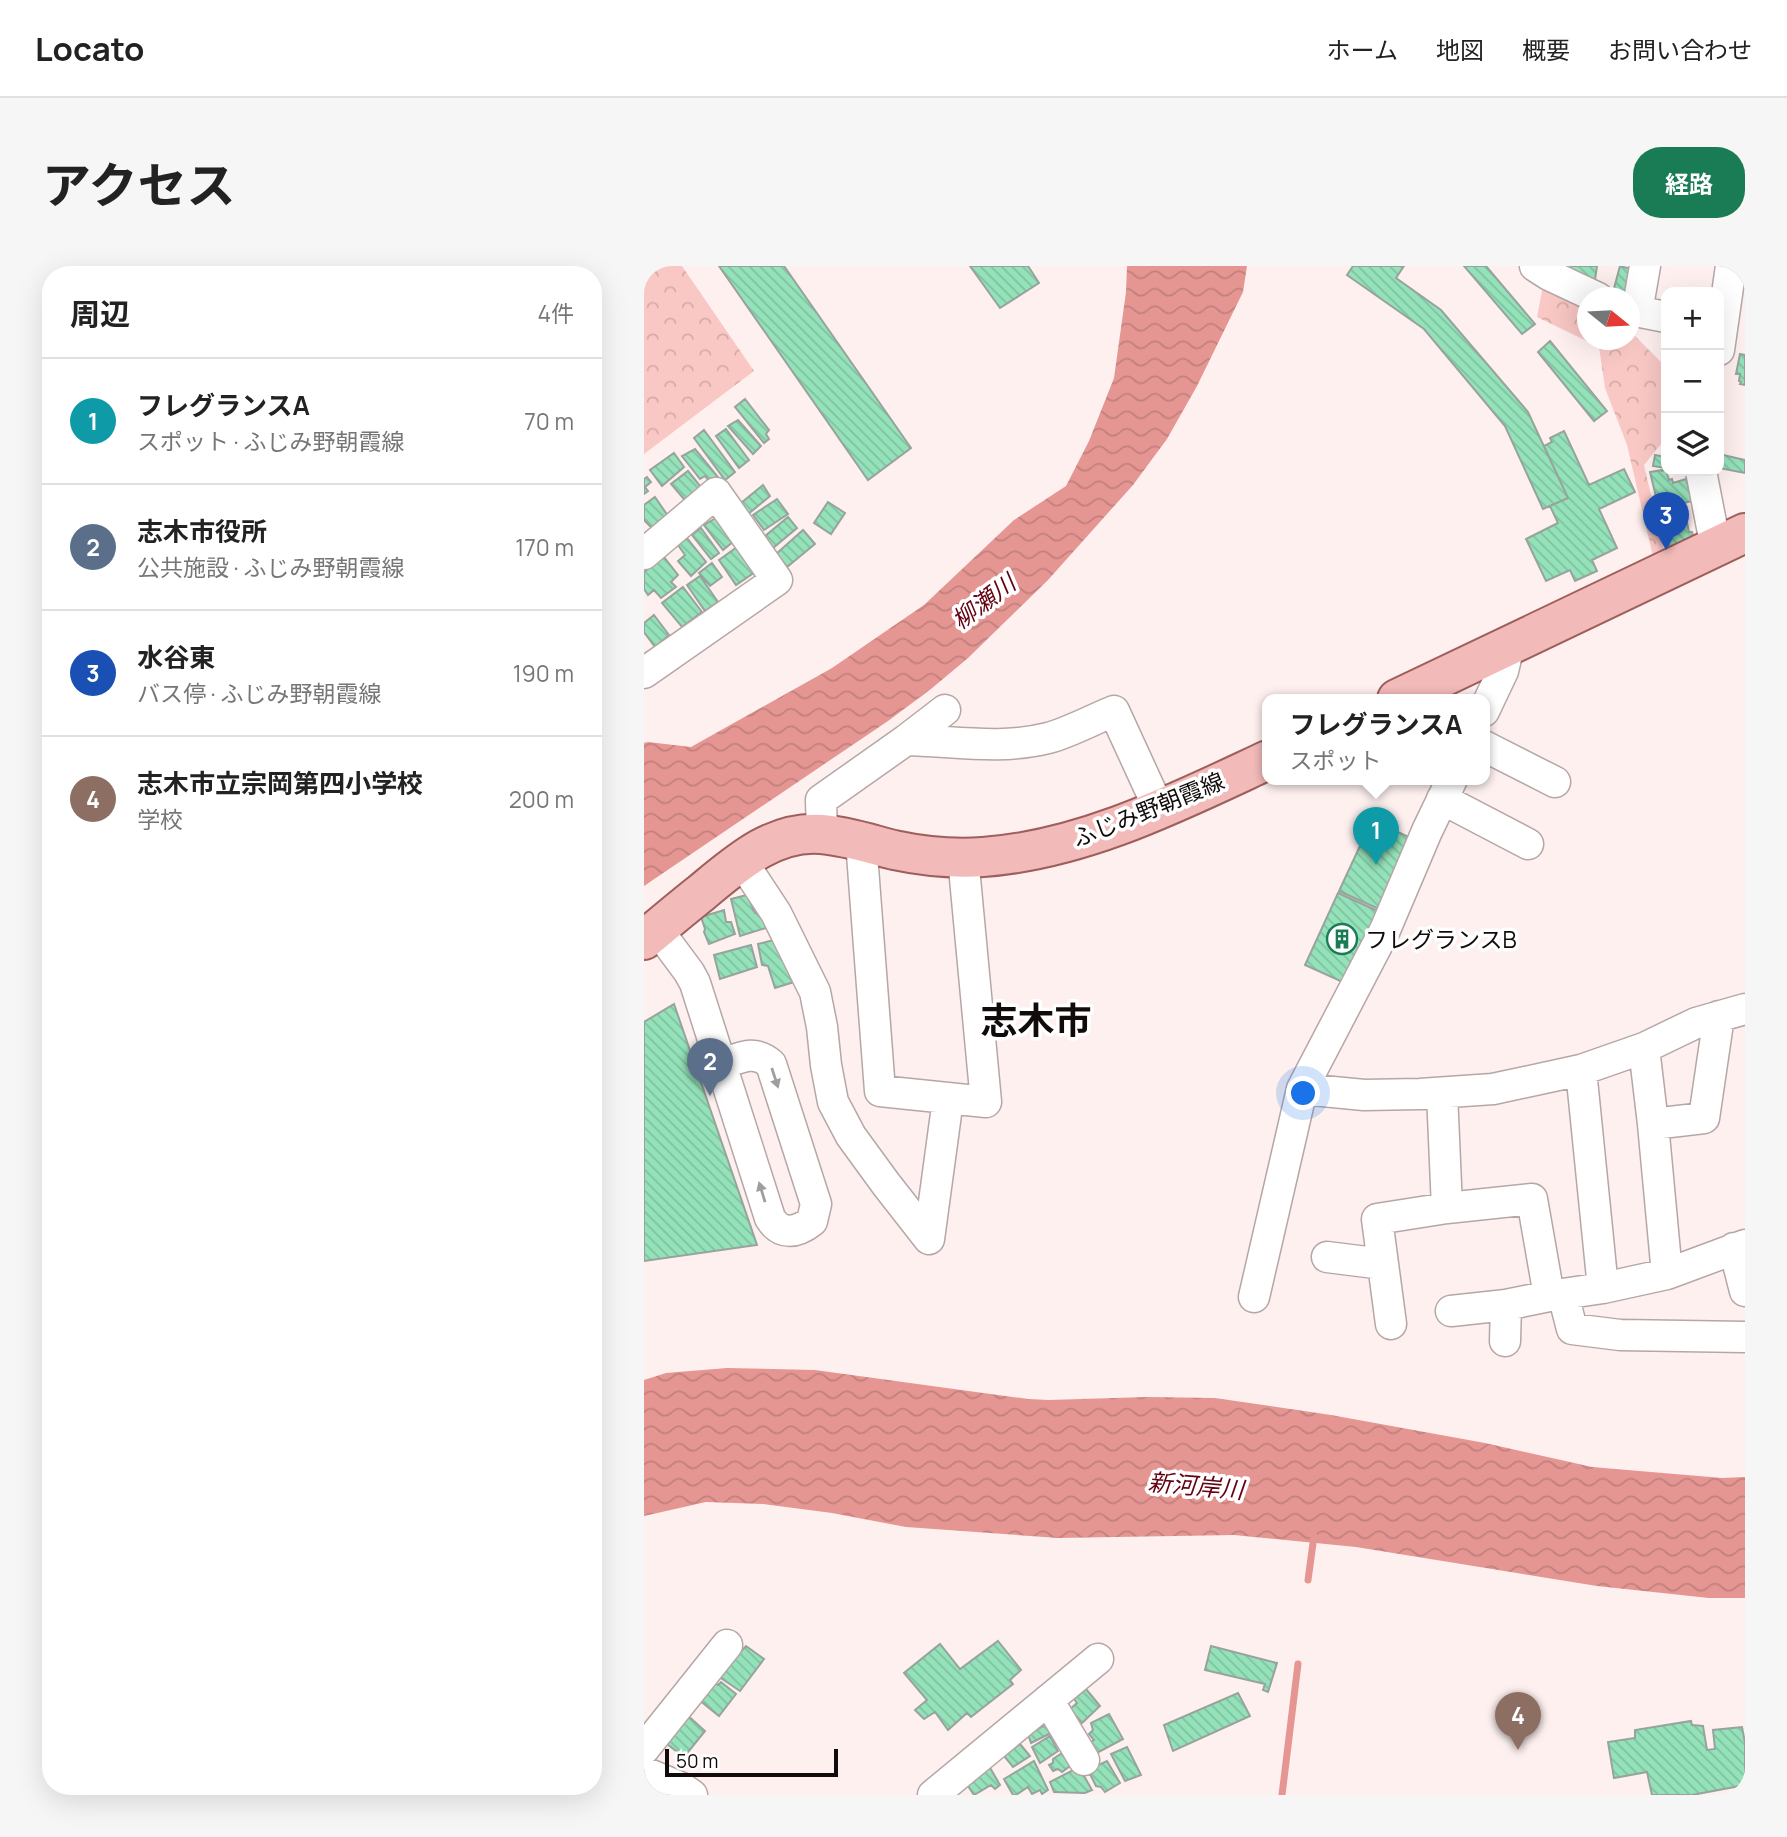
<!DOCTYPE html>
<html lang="ja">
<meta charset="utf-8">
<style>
:root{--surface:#fff;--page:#f6f6f6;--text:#222;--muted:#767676;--line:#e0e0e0;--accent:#1a7c54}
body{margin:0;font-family:Manrope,"Noto Sans JP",sans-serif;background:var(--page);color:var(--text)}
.controls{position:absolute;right:21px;top:21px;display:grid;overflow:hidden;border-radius:14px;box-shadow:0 7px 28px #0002}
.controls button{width:63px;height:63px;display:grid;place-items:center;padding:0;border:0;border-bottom:2px solid var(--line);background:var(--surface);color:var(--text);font:35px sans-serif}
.compass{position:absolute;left:933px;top:21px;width:63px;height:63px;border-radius:50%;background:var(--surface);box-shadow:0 7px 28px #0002;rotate:108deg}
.scale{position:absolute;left:21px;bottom:18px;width:173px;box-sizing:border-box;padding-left:7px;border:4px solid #110c0b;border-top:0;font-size:19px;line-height:24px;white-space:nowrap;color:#110c0b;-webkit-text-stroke:5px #fff;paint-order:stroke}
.you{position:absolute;left:660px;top:828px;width:24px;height:24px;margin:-18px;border:5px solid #fff;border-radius:50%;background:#1a73e8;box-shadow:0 0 0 10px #1a73e833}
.badge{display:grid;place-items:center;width:46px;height:46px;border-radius:50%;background:var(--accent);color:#fff;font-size:23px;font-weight:700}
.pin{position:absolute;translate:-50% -58px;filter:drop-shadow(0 2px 4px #0008)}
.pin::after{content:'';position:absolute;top:37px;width:24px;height:21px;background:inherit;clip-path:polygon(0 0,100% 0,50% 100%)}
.popup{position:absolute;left:618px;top:428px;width:228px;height:91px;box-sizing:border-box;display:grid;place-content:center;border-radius:14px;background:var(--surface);filter:drop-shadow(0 2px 5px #0005);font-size:23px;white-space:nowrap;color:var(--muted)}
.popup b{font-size:26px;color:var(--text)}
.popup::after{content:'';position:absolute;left:50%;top:100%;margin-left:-14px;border:14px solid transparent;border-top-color:var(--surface)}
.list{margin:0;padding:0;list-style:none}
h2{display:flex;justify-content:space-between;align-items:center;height:91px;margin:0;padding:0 28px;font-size:30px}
h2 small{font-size:23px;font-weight:400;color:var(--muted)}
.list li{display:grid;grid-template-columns:46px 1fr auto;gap:21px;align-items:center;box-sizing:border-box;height:126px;padding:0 28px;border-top:2px solid var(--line)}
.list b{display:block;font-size:26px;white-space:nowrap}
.list p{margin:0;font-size:23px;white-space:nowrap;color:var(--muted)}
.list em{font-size:23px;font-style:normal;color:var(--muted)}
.icon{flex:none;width:38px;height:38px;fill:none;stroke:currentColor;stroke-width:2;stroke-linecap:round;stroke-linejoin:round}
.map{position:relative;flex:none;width:1101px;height:1529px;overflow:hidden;border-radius:28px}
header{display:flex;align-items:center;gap:42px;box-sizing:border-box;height:98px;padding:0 35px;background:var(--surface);border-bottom:2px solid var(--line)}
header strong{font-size:33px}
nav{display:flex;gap:38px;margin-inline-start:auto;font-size:24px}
.intro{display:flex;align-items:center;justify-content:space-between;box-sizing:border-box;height:168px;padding:0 42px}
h1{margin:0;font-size:49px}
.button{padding:18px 32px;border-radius:28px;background:var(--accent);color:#fff;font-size:24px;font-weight:700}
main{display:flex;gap:42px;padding:0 42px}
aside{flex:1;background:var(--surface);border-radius:28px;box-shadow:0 7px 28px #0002}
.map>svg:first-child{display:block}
.park{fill:url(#park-crowns)}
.water{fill:url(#water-waves)}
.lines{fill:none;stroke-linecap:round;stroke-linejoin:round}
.stream{stroke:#e59692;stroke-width:7}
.building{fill:url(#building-back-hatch);stroke:#97a39c;stroke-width:2}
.minor-casing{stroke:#b6a7a6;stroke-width:33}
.major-casing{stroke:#9e5f5c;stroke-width:42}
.minor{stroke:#fff;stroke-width:30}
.major{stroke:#f2bab8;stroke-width:38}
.oneway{fill:#a09e9d}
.labels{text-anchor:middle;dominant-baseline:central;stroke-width:7;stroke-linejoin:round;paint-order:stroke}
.street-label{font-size:23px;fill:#110c0b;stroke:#fff}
.poi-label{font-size:23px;fill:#110c0b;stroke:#fff;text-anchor:start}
.water-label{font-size:24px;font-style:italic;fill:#650312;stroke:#fff}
.town-label{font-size:37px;font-weight:bold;fill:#110c0b;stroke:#fff}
</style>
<header>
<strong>Locato</strong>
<nav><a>ホーム</a><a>地図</a><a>概要</a><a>お問い合わせ</a></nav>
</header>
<div class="intro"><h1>アクセス</h1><a class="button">経路</a></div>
<main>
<aside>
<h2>周辺<small>4件</small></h2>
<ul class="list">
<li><span class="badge" style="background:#0f9aa8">1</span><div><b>フレグランスA</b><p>スポット · ふじみ野朝霞線</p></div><em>70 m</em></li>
<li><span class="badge" style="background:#5c6f8a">2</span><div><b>志木市役所</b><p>公共施設 · ふじみ野朝霞線</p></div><em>170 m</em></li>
<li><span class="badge" style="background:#1a4fb4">3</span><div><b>水谷東</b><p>バス停 · ふじみ野朝霞線</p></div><em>190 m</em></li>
<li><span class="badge" style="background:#8d6e63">4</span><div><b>志木市立宗岡第四小学校</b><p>学校</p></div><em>200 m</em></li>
</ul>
</aside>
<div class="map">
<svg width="1101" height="1529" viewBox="0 0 1101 1529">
<defs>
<pattern id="park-crowns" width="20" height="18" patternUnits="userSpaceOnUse" patternTransform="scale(1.75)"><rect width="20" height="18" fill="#f9c8c5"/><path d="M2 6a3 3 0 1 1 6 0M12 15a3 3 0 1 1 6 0" fill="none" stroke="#d4aba8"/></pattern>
<pattern id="water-waves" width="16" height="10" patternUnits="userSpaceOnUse" patternTransform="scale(1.75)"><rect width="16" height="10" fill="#e59692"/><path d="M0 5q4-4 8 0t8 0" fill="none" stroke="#c3807d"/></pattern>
<pattern id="building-back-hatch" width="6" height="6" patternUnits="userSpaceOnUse" patternTransform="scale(1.75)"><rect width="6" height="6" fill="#94e2ba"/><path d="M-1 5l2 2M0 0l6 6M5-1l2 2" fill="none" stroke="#7fc19f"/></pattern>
</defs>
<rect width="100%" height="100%" fill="#fdf0ef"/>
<path class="park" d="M0 0H38L110 105 0 188Z
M900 15 943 36 944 74H986V65L1022 101V172L1000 199 1022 293 1011 299 983 179 961 122 955 81 893 51Z"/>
<path class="water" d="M483 0H603L599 26 553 120 523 173 489 219 404 314 324 392 287 423 244 455 0 620V477L4 476 47 481 188 402 280 339 370 254 422 220 445 175 470 112 482 26Z
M83 1102 171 1104 384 1133 405 1134 503 1131 571 1132 687 1149 841 1177 948 1201 1078 1212 1101 1211V1332H1065L953 1320 712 1281 590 1269 414 1272 262 1261 188 1247 119 1238 62 1236 0 1250V1114L22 1107Z"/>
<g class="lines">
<path class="stream" d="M664 1314 670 1270
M638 1529 654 1398"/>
</g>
<path class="building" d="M75 0H140L267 182 224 214Z
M326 0H384L395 17 356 42Z
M709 0H760L752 12 797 44 884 146 924 232 899 243 861 160 780 63 703 9Z
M820 0H842L891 58 878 68Z
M927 0H953L950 21 925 9Z
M976 0 987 3 983 29 969 26Z
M906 75 963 145 950 155 894 86Z
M1096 88 1101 89V119L1096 118 1097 116 1095 115 1096 108H1092Z
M101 133 125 164 122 168 125 173 120 177 91 141Z
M94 154 117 180 109 188 84 160Z
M82 163 105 194 95 202 72 170Z
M60 164 91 206 81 214 50 172Z
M920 165 945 219 980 203 991 226 955 243 973 282 948 294 953 305 931 315 926 304 902 315 882 273 914 257 906 240 924 232 900 180 908 176 906 172Z
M51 183 78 216 70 222 61 210 56 213 38 190Z
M30 187 40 201 18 220 6 204Z
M1075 188 1101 194V207L1075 202Z
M1011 189 1022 191V202L1009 200Z
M1018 204V205L1022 204 1025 214 1028 213 1029 217 1042 213 1048 235 1015 243 1006 206Z
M44 205 61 226 45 239 27 218Z
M3 211 7 216 1 221 4 225 0 228V213Z
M119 219 126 230 103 249 97 237Z
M11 231 24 250 10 264 0 254V239Z
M133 233 144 248 120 264 109 249Z
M184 236 201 247 187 268 170 257Z
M1039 239 1045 266H1048L1051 277 1026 283 1017 245Z
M75 250 90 275 79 284 60 259Z
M144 251 153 262 129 282 120 271Z
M57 262 75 287 67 293 48 269Z
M159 264 171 278 143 301 132 288Z
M43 272 62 296 47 310 34 295 41 289 34 279Z
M96 279 114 304 92 319 75 294Z
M20 291 34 309 27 316 32 321 17 332 10 324 4 329 0 323V306Z
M68 297 78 311 66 320 55 307Z
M56 310 74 336 61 345 43 319Z
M39 321 58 346 38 361 18 337Z
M10 349 25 369 11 381 0 366V357Z
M728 554 769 573 737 644 695 625Z
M694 627 736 646 703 718 661 699Z
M103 629 111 647 120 646 125 661 96 670 87 633Z
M80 644 82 656H87L91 668 65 678 60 666 61 663 57 651Z
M134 673 150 716 131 722 124 700 118 699 114 678Z
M107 679 113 701 76 713 70 689Z
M30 738 113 979 0 995V756Z
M354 1375 377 1404 366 1414 369 1418 327 1451 323 1447 304 1464 291 1446 280 1453 271 1444 283 1434 260 1407 296 1378 316 1403Z
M102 1380 120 1393 96 1425 74 1410Z
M567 1380 633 1397 624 1426 619 1424 621 1418 561 1404Z
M68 1415 74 1419 77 1416 92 1428 75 1450 54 1433Z
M442 1423 456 1440 438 1457 426 1443 433 1437 430 1433Z
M594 1427 606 1450 529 1485 520 1459Z
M41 1447 61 1465 40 1491 19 1475Z
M465 1448 479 1473 451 1488 443 1478 450 1474 445 1468 449 1464 447 1457Z
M1047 1455 1048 1459 1059 1460 1063 1484 1071 1483 1069 1464 1098 1461 1101 1477V1519L1048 1529H1008L1003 1506 970 1512 964 1476 991 1472V1464Z
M407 1456 411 1465 387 1477 384 1468Z
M406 1470 414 1485 396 1497 388 1481Z
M376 1478 386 1490 369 1501 360 1490Z
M483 1481 497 1509 481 1515 467 1488Z
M421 1485 430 1497 418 1506 414 1503 409 1505 405 1499 409 1497V1493Z
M390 1495 404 1524 398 1528 396 1524 388 1528 384 1521 372 1529H369L360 1513Z
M463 1495 476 1517 461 1526 457 1521 452 1520 444 1504Z
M345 1500 356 1519 351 1523 347 1519 330 1529 322 1517Z
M435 1501 448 1524 441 1527 410 1526 406 1516Z"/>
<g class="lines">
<g class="minor-casing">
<path id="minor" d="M891 0 905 9 954 32
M986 44 1022 51
M993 46 1001 0
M1075 84 1087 0
M1057 205 1072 282
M0 288 72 227 133 314 0 407
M840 445 859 405 865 380
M262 474C309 475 358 484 404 472 424 467 450 453 470 445L515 543
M840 480 911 516
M798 533 884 578
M178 568 177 534 262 474 301 444
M217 575 236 825 342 836 319 591
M97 594 132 647 171 726 178 761 182 799 189 836 207 870 242 918 285 973 304 833
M13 663 45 706 51 717 126 952C137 970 153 967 168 955L172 938 127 798C110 783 96 792 78 798
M1000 782 1009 858 1023 1008
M937 804 959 1022
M658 823 720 829 776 828 849 823 937 804 1000 782 1052 757 1101 743
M798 827 803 942
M1009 858 1060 852 1075 750
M1090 982 1101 1025
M683 991 739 998
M919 1028 928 1063 976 1069 1101 1071
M610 1031 658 823 741 664 783 565 808 513
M807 1045 862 1039 905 1030 959 1022 1023 1008 1101 979
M747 1058 733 953 803 942 888 933 905 1030
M861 1075 862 1039
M404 1434 440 1494
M0 1483 83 1379
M0 1506 38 1522 48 1529
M289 1529 454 1393"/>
</g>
<g class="major-casing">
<path id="major" d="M753 433 1101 267
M0 674C19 658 38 642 57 627 92 598 129 564 177 568 202 570 226 578 250 584 278 590 310 593 339 591 439 584 534 536 624 494"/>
</g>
<use href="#minor" class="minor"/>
<use href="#major" class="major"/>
</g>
<defs><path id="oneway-solid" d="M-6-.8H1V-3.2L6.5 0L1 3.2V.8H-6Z" transform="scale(1.75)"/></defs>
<g class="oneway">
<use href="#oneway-solid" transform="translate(131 812) rotate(72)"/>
<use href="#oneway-solid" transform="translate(118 926) rotate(-107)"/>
</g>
<defs>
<g id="building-ring" transform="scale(1.575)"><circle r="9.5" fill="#fff" stroke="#1a7c54" stroke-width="1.5"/><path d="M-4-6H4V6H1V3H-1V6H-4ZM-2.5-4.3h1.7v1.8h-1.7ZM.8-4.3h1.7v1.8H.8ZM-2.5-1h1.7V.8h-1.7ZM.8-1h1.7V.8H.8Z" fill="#1a7c54"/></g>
</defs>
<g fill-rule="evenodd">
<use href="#building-ring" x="698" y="673"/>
</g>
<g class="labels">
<g class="street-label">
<text transform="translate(504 543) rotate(-22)">ふじみ野朝霞線</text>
</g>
<g class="poi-label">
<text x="721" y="673">フレグランスB</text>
</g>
<g class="water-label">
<text transform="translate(339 335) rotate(-37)">柳瀬川</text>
<text transform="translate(552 1219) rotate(5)">新河岸川</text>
</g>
<g class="town-label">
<text x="392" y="754">志木市</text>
</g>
</g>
</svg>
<div class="controls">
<button>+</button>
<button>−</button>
<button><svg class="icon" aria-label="layers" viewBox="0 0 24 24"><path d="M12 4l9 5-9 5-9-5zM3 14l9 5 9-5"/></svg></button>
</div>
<svg class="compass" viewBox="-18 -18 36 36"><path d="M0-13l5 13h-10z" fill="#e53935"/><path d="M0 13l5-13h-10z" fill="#767676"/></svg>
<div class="scale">50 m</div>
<div class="you"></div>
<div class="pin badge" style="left:732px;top:599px;background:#0f9aa8">1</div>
<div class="popup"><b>フレグランスA</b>スポット</div>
<div class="pin badge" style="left:66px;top:830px;background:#5c6f8a">2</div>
<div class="pin badge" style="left:1022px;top:284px;background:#1a4fb4">3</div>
<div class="pin badge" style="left:874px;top:1484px;background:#8d6e63">4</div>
</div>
</main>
